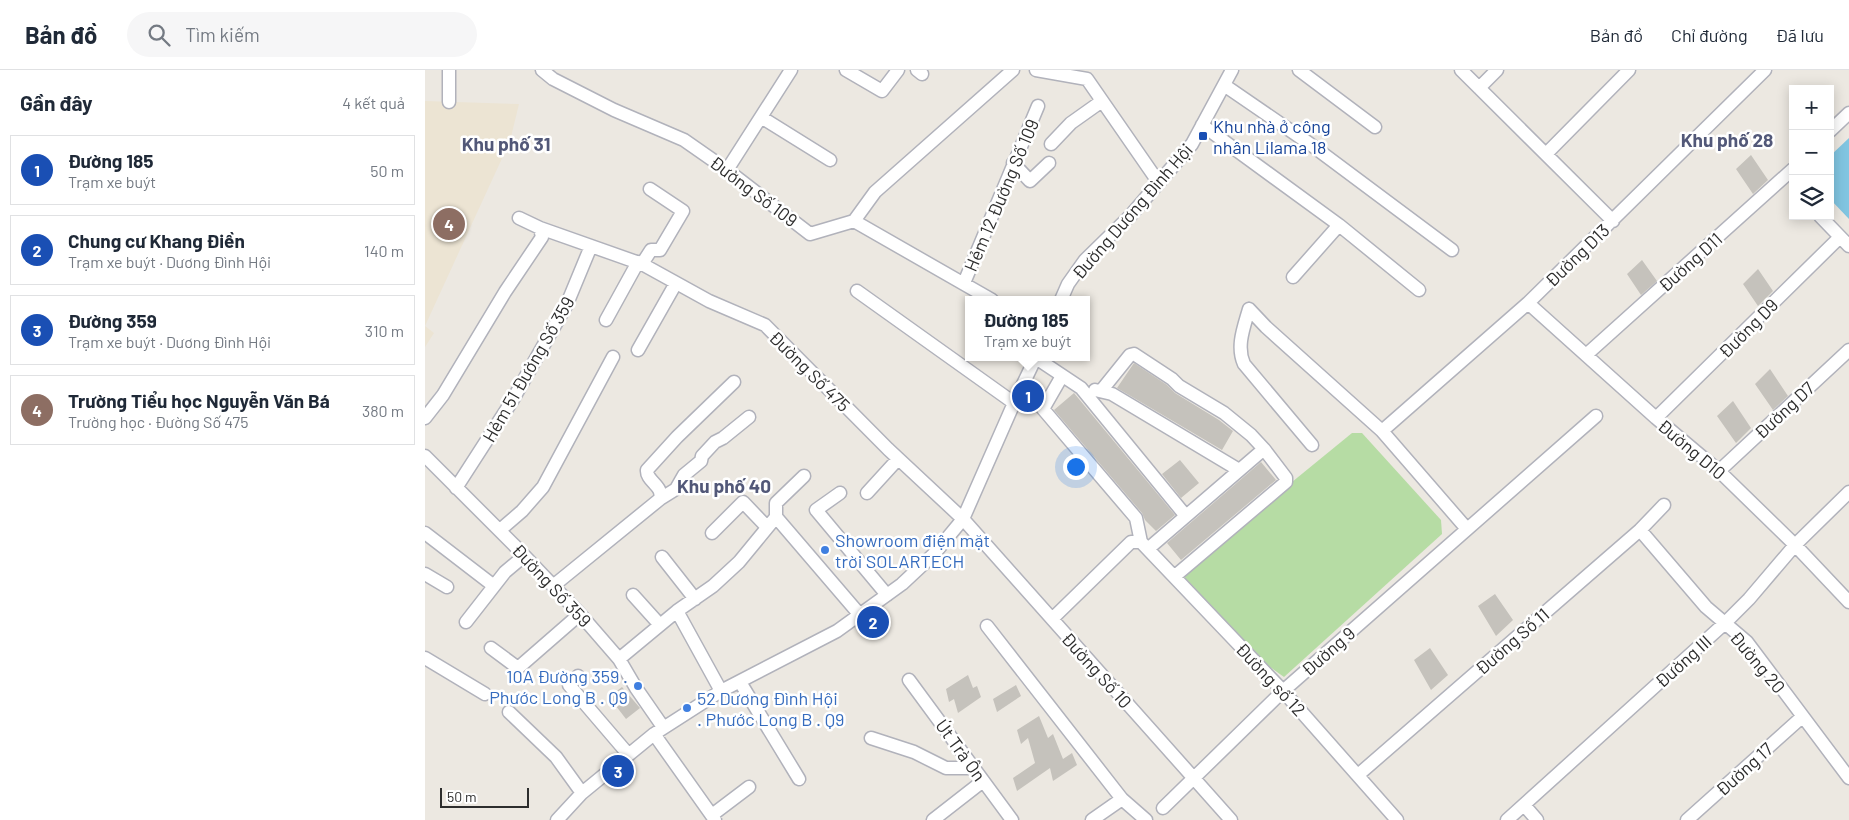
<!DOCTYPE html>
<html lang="vi">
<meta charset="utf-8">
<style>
:root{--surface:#fff;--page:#f6f6f7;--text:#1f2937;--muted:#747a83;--line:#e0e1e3;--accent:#7c3aed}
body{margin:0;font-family:Barlow,sans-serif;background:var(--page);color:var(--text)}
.controls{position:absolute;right:15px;top:15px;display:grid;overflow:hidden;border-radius:0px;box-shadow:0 2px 12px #0003}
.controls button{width:45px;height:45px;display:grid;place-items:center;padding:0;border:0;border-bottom:1px solid var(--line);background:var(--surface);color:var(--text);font:25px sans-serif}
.scale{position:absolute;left:15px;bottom:12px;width:89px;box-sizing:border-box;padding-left:5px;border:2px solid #2d2d2d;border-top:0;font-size:14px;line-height:18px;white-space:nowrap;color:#2d2d2d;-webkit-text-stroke:4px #fff;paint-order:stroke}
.you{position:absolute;left:650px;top:396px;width:18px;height:18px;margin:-12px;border:4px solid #fff;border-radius:50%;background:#1a73e8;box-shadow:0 0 0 8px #1a73e833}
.badge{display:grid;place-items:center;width:32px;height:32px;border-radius:50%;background:var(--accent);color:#fff;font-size:16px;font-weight:700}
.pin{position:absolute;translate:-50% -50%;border:2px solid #fff;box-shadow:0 1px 5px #0006}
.popup{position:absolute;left:540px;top:226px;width:125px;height:65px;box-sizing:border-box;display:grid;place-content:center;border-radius:0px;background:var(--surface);filter:drop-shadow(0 1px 4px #0005);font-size:16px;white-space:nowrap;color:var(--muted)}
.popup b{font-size:19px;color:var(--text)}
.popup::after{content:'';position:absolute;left:50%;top:100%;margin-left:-10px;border:10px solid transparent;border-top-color:var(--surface)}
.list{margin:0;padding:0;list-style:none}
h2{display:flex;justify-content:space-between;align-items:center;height:65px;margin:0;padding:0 20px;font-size:21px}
h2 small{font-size:16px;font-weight:400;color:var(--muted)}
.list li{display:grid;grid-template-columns:32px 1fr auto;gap:15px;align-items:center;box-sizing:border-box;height:70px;margin:0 10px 10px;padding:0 10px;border:1px solid var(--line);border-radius:0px}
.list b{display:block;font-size:19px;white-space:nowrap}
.list p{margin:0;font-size:16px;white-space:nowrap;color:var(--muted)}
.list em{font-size:16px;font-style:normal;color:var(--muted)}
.icon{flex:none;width:28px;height:28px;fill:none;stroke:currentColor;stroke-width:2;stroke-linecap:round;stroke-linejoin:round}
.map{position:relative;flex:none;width:1424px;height:750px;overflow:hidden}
header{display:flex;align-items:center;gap:30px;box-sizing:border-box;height:70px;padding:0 25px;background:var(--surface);border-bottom:1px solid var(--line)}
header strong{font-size:24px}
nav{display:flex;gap:28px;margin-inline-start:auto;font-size:18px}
.search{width:350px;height:45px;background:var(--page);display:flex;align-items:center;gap:12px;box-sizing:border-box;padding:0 18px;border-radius:28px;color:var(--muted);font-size:19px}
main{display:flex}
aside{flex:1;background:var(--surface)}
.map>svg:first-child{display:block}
.education{fill:#ece4d3}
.green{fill:#b6dca4}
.water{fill:#81c5e1}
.building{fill:#c5c2bc}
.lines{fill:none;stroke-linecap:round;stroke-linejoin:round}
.minor-casing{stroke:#b1b2bb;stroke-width:15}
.minor{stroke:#fff;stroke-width:12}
.transit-dot{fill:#1a4fb4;stroke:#fff;stroke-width:2}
.shop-dot{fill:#3f7fe0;stroke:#fff;stroke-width:2}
.labels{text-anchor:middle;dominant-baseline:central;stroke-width:5;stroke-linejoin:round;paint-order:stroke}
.transit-label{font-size:18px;fill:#164399;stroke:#fff;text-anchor:start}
.street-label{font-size:18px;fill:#2d2d2d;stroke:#fff}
.shop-label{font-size:18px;fill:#366cbe;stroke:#fff;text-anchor:start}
.neighbourhood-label{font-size:19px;font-weight:bold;fill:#525878;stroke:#fff}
</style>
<header>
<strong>Bản đồ</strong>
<div class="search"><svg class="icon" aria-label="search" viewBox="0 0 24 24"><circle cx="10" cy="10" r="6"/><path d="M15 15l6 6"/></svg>Tìm kiếm</div>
<nav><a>Bản đồ</a><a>Chỉ đường</a><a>Đã lưu</a></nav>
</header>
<main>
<aside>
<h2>Gần đây<small>4 kết quả</small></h2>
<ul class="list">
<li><span class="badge" style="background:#1a4fb4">1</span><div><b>Đường 185</b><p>Trạm xe buýt</p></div><em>50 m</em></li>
<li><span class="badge" style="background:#1a4fb4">2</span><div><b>Chung cư Khang Điền</b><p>Trạm xe buýt · Dương Đình Hội</p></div><em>140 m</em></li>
<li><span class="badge" style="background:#1a4fb4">3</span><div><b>Đường 359</b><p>Trạm xe buýt · Dương Đình Hội</p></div><em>310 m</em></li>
<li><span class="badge" style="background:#8d6e63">4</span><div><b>Trường Tiểu học Nguyễn Văn Bá</b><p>Trường học · Đường Số 475</p></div><em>380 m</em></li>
</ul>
</aside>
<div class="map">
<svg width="1424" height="750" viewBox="0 0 1424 750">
<rect width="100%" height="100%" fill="#ece8e1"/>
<path class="education" d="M0 31 94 34 85 71 0 256 9 263 0 277Z"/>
<path class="green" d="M927 363H937L1016 450 1017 464 859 607 845 597 760 508 758 501Z"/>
<path class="water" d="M1424 68V149L1405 129V86Z"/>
<path class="building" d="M1326 85 1343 110 1328 124 1311 99Z
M1217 190 1232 211 1216 225 1202 204Z
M1333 199 1348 221 1333 236 1318 214Z
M709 293 742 315 750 323 794 350 808 361 797 380 692 318Z
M1345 299 1363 326 1348 340 1330 314Z
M649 323 750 445 731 461 720 450 717 443 629 340Z
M1308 331 1326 358 1311 373 1292 346Z
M755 390 774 413 756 428 737 404Z
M836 392 851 410 756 490 742 473Z
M1070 524 1088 550 1071 566 1053 536Z
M1005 578 1023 605 1006 620 989 590Z
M543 605 548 618 552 616 556 627 533 643 529 629 524 632 521 619Z
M591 615 596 626 572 642 568 629Z
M197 617 215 638 201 649 184 627Z
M614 646 623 668 628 664 638 689 647 683 652 695 628 711 625 698 592 721 588 708 610 693 603 668 596 674 592 660Z"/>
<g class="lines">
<g class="minor-casing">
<path id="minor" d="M24 0V32
M117 0 128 9 189 40 259 70 302 100 385 164 429 151 567 230
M421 0 457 21 473 0
M492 0 497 4
M611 0 662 9 734 113
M874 0 950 57
M1036 0 1188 151
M799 15 885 74 1027 180
M1054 18 1072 0
M336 47 405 90
M777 55 914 155 994 220
M1405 61 1424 43
M626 74 646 53 677 31
M1121 84 1204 0
M588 93 605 111 624 93
M302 100 366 0
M1395 146 1424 176
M94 148 115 158 217 194 284 231 340 255 463 379 538 449 806 750
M429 151 450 122 588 0
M217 194 226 180H235L258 141 225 119
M868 207 914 155
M539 213 613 36
M432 221 589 333
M636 230 643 214 660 190 706 145 767 74 807 0
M1103 233 1231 348 1294 401 1370 475 1424 532
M824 239 841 257 957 361 1042 459
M824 239C819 257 811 276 819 294L887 375
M181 250 213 192
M213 280 251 213
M1161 285 1368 99
M611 288 656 318 760 445
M637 306 618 339 711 448 716 472
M670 320 687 324 814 400
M676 321 705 285 709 284 747 309 754 316 799 343 826 365 839 379 724 478
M0 348 18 325 80 222 117 167 115 158
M1231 348 1415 167
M957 361 1103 233 1340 0
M0 386 89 475 155 544 194 589 211 618 238 657
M1294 401 1424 280
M379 406 351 433V447L435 545
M31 418 87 331 142 234 166 176
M415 423 391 440 462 525
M442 423 473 389
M235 429C239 416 221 411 222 400L252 367 309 312
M75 460 97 441 118 417 188 287
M1215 460 1281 537 1322 572 1424 708
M0 463 69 516
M287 463 318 432 342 457
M716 472 858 621 972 750
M237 487 270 529
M0 504 22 517
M750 506 861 412V408L839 379
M128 516 235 429 251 419 259 405 276 391 277 386 290 372 298 368 324 347
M208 525 235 555
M627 549 706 472H716
M41 552 80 502 99 486
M562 556 697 729 721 750
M66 578 93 598 155 544
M0 588 60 624
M194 589 252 541
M153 606 144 615 203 684
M484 610 587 750
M315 612 374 709
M296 621 252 541 288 516 314 492 351 447
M84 642 131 687 157 723
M229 664 290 750
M446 668 489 682 521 698H549
M933 705 1215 460 1239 435
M1099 735 1112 750
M738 738 858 621 1171 346
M287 745 324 717
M132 750 157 723 229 664 296 621 412 561 477 514 509 484 538 449 589 333 611 287
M508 750 558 711
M667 750 697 729
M1082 750 1300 553 1324 529 1370 475 1424 422
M1262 750 1377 647"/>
</g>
<use href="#minor" class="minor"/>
</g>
<rect class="transit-dot" x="773" y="61" width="10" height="10" rx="2.5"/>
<g class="shop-dot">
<circle cx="400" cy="480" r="5"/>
<circle cx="213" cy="616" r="5"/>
<circle cx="262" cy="638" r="5"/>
</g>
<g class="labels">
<g class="transit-label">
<text x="788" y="56">Khu nhà ở công<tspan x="788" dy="21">nhân Lilama 18</tspan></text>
</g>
<g class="street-label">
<text transform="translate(329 121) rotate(37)">Đường Số 109</text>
<text transform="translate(576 125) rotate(-67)">Hẻm 12 Đường Số 109</text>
<text transform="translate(707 141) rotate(-49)">Đường Dương Đình Hội</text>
<text transform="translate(1152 185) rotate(-44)">Đường D13</text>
<text transform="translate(1265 192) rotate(-42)">Đường D11</text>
<text transform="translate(1323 258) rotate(-45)">Đường D9</text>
<text transform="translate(103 299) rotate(-60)">Hẻm 51 Đường Số 359</text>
<text transform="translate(385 301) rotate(45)">Đường Số 475</text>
<text transform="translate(1359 340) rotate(-43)">Đường D7</text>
<text transform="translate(1267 379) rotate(40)">Đường D10</text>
<text transform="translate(127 515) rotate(47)">Đường Số 359</text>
<text transform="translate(1087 571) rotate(-41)">Đường Số 11</text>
<text transform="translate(903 581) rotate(-41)">Đường 9</text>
<text transform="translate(1258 591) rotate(-42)">Đường III</text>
<text transform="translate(1333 592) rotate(50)">Đường 20</text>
<text transform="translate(672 600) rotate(48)">Đường Số 10</text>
<text transform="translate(846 609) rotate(47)">Đường số 12</text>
<text transform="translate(536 680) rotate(54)">Út Trà Ôn</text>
<text transform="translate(1319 699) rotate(-42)">Đường 17</text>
</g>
<g class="shop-label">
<text x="410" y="470">Showroom điện mặt<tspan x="410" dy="21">trời SOLARTECH</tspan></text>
<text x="203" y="606" text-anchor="end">10A Đường 359 .<tspan x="203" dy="21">Phước Long B . Q9</tspan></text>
<text x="272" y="628">52 Dương Đình Hội<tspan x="272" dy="21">. Phước Long B . Q9</tspan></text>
</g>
<g class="neighbourhood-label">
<text x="1302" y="69">Khu phố 28</text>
<text x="81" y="73">Khu phố 31</text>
<text x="299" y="415">Khu phố 40</text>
</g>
</g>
</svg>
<div class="controls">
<button>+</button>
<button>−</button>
<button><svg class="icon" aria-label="layers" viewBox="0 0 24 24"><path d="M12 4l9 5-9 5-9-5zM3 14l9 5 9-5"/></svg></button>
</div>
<div class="scale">50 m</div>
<div class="you"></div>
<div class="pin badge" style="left:603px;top:326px;background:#1a4fb4">1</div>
<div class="popup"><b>Đường 185</b>Trạm xe buýt</div>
<div class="pin badge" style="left:448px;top:552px;background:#1a4fb4">2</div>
<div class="pin badge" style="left:193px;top:701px;background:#1a4fb4">3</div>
<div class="pin badge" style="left:24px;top:154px;background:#8d6e63">4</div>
</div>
</main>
